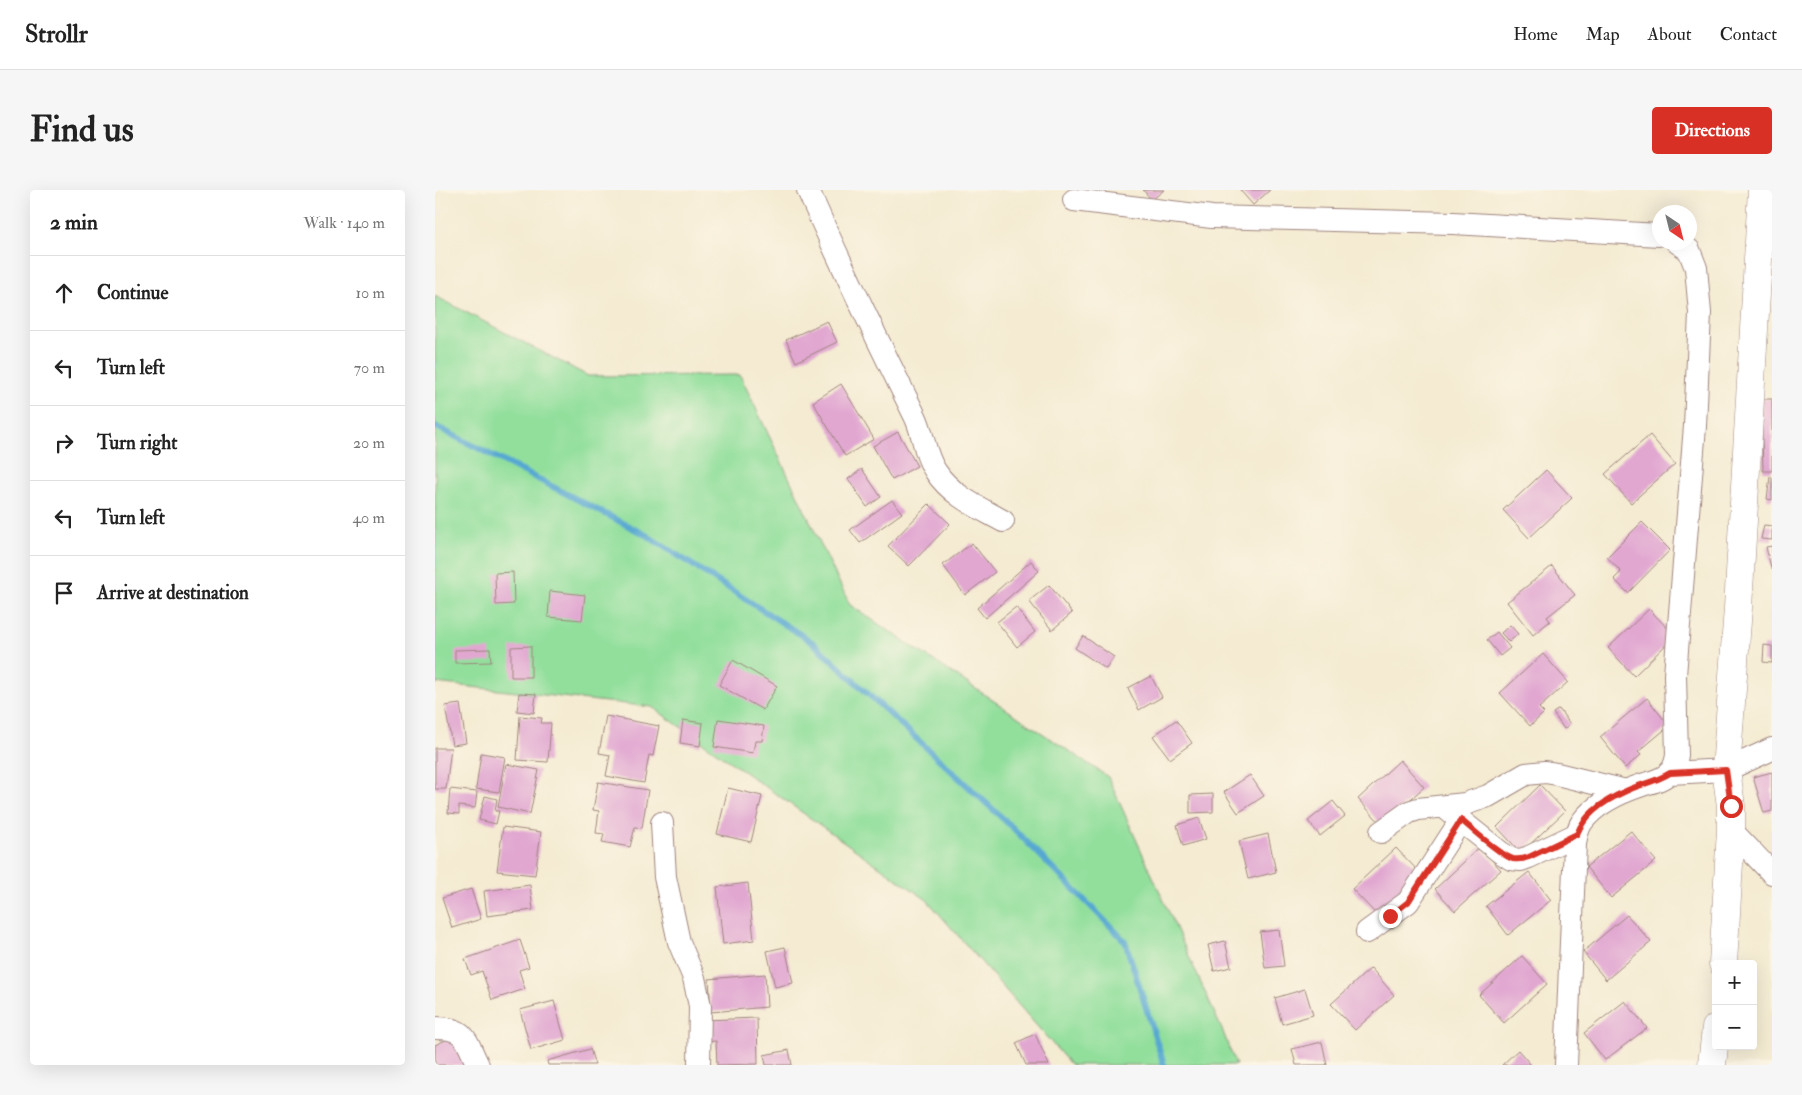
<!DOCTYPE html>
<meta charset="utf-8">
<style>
:root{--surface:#fff;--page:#f6f6f6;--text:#222;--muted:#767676;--line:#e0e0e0;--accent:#d93025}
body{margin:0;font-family:"IM FELL Double Pica",serif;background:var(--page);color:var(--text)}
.controls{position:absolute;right:15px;bottom:15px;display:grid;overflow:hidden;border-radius:5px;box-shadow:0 5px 20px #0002}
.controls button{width:45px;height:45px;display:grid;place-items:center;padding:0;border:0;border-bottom:1px solid var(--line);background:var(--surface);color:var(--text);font:25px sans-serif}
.compass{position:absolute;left:1217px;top:15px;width:45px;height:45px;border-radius:50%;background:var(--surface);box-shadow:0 5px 20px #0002;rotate:145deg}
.stop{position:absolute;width:15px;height:15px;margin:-11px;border:4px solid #d93025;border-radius:50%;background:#fff}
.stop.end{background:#d93025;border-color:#fff;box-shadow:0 1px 5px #0008}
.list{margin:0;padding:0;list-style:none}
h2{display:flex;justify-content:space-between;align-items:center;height:65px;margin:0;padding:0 20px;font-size:21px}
h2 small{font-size:16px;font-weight:400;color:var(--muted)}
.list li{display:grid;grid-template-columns:32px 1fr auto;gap:15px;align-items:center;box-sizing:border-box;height:75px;padding:0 20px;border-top:1px solid var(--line)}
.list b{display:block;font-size:19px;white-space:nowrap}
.list em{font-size:16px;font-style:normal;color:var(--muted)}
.icon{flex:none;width:28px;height:28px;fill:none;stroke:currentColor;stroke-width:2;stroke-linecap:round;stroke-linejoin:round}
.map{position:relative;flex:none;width:1337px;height:875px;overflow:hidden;border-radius:5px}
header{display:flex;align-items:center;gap:30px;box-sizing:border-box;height:70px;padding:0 25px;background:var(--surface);border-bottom:1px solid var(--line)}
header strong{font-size:24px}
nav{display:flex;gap:28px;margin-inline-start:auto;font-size:18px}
.intro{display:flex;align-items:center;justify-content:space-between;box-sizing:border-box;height:120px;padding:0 30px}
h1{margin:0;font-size:35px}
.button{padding:12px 22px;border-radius:5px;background:var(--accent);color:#fff;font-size:18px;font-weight:700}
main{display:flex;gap:30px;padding:0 30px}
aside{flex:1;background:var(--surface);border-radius:5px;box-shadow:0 5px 20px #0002}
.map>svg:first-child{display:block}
.green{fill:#92df9c;stroke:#6e7f64}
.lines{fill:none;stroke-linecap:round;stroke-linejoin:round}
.stream{stroke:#56a8d1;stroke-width:6}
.building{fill:#e1a7d1}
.minor-casing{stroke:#9f857e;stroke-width:24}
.tertiary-casing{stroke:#9f857e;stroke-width:29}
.minor{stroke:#fff;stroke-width:22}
.tertiary{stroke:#fff;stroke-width:28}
.route{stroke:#d93025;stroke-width:6}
</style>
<header>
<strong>Strollr</strong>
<nav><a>Home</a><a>Map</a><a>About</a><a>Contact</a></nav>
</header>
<div class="intro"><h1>Find us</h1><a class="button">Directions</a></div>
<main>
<aside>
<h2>2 min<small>Walk · 140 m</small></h2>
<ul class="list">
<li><svg class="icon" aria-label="ahead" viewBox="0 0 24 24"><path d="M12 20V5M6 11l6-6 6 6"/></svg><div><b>Continue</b></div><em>10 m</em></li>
<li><svg class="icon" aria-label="left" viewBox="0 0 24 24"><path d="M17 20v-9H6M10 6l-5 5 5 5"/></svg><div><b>Turn left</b></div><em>70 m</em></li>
<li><svg class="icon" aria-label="right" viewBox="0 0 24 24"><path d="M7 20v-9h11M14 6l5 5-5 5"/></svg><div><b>Turn right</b></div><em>20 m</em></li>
<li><svg class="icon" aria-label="left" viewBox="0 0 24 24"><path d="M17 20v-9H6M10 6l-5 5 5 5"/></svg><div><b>Turn left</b></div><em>40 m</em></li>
<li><svg class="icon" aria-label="arrive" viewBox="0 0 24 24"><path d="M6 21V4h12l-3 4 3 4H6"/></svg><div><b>Arrive at destination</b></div></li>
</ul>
</aside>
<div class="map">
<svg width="1337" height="875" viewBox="0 0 1337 875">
<rect width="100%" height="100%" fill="#fcf5e5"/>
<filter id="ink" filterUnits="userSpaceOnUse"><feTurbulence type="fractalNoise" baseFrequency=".02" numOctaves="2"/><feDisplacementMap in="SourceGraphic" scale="10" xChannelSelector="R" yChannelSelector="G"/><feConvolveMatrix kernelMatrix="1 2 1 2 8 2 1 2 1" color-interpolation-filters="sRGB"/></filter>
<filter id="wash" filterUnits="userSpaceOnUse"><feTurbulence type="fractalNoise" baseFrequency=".0096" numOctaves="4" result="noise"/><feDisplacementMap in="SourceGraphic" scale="20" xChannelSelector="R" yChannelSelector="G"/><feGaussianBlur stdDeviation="1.12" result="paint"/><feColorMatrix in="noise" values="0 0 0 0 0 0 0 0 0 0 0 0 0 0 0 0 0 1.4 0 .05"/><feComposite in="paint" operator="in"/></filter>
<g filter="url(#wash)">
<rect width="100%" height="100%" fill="#f4ebd2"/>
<path class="green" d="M0 106 153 186 305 185 415 415 673 587 788 842 801 875H636L492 710 217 517 0 493Z"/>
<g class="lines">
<path class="stream" d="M0 236 211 345 377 452 577 637 690 751 729 875"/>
</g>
<g id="blocks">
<path class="building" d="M708 0H729L717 10Z
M805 0H835L818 15Z
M392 131 402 152 361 172 351 150Z
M406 194 439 249 410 266 378 212Z
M1326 209H1337V281H1328Z
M463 242 482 276 457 290 438 256Z
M1215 245 1240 274 1196 313 1170 284Z
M427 279 446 307 432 317 413 289Z
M1111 280 1137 308 1094 348 1068 320Z
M1335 287H1337V310L1332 309Z
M457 310 467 323 425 353 415 340Z
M494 314 515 334 474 376 453 356Z
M1207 332 1235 360 1193 403 1179 389 1186 382 1172 367Z
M1329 335 1337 336V350L1326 349Z
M537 353 560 382 530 405 508 375Z
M1337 356V378H1336L1331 357Z
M596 371 604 381 550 428 542 418Z
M1117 376 1140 405 1112 427 1115 431 1098 445 1072 412Z
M78 382 79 414 61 415 60 383Z
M614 395 637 423 617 440 594 411Z
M115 401 150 405 147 430 113 427Z
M581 417 600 442 582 457 562 432Z
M1214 419 1240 446 1199 486 1173 458Z
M1075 435 1083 444 1074 452 1066 443Z
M1062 442 1075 458 1065 466 1052 450Z
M648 446 679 467 671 479 640 458Z
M1329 455 1337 456V473L1328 472Z
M96 456V487H76V457Z
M55 459 56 472 20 473V460Z
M1108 464 1133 492 1104 518 1109 523 1095 536 1065 503Z
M298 470 342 496 328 520 284 495Z
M716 486 727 507 704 520 693 498Z
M84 503 101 504 99 523 82 521Z
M1212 508 1234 536 1203 562 1206 565 1190 578 1165 547Z
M25 514 31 553 17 555 10 516Z
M1124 519 1135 534 1129 539 1118 523Z
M85 526 107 528 106 533H116L113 572 82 570Z
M171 526 224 536 218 566 214 565 209 593 171 586 175 565 164 563Z
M283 529 329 536 327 551H320L318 563 279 557Z
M248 530 268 533 265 556 245 553Z
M741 530 757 553 735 569 718 546Z
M0 558H16L11 599H0Z
M46 563 70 567 64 602 41 599Z
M965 570 989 597 947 635 923 609Z
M71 574 104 580 95 624 63 617Z
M1337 582V621L1329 623 1318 587Z
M815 585 829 606 803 623 789 602Z
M163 592 213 600 207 638 200 637 195 657 167 652 169 644 161 643 164 621 158 620Z
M1105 595 1130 621 1086 663 1062 637Z
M293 598 327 606 316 652 282 644Z
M15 599 42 602 40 618 24 616V624L13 623Z
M778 604V622L755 623V605Z
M50 606 62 609 60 621H64L61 634 44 630Z
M898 611 910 626 885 646 873 631Z
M764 628 771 649 748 656 742 635Z
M68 637 106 642 100 685 62 681Z
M1196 641 1221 671 1176 708 1151 677Z
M833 644 841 682 813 689 804 651Z
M1045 657 1066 680 1020 721 1000 699Z
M961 658 986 684 942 725 917 699Z
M1094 682 1116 710 1073 745 1051 716Z
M313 693 319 750 288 754 282 697Z
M95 695 98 720 52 726 49 701Z
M36 699 46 729 17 738 7 708Z
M1192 725 1216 752 1171 790 1148 762Z
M844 740 849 776 830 778 825 742Z
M85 750 94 777 84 780 90 799 57 810 47 781 36 785 30 769Z
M790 751 796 777 779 781 773 755Z
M350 757 358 793 340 797 332 761Z
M1087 766 1112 794 1069 833 1044 805Z
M936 778 959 805 920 840 896 814Z
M330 784 332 817 276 822 274 789Z
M870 799 878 825 847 834 840 808Z
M119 811 130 850 96 860 85 820Z
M1190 811 1212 838 1170 870 1149 843Z
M322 828 323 874 282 875 281 851 271 852 270 830Z
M24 844 38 875H0V855Z
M600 844 614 875H591L581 853Z
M887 852 892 875H861L857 859Z
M155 859 160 875H113L112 871Z
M354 860 357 875H331L329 865Z
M1083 860 1096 875H1067Z"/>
</g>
</g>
<g filter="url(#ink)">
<use href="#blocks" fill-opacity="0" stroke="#9f857e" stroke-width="1"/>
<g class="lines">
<g class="minor-casing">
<path id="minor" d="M373 0C406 76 443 151 480 226 489 244 489 265 501 282 517 306 543 317 568 331
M639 10 777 27 1018 33 1224 45
M1235 583 1291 580 1337 559
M1009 617 1065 662 1076 669 1086 670 1094 667 1142 644
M227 633 230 687 244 752 259 788 265 816 264 875
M1296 640 1337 683
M946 642 974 622 983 619 1030 614 1053 606 1091 584 1110 582 1122 584 1191 601
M932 742 973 712 1026 630
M0 838C32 838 30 849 43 875
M1131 875 1140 654C1141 647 1143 638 1147 632 1160 614 1186 602 1207 595 1216 592 1228 590 1235 582 1240 577 1241 572 1242 565L1240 485 1260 236 1265 123 1261 78 1254 60 1242 52"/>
</g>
<g class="tertiary-casing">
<path id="tertiary" d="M1288 774 1296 640V616L1291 580 1303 418 1327 0
M1277 875 1281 838"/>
</g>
<use href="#minor" class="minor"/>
<use href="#tertiary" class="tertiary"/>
</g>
</g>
<g class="lines" filter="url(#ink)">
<path class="route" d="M955 726 973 712 1026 630C1037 639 1066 666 1078 669 1084 670 1089 669 1094 667L1142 644C1150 623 1171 610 1191 601 1205 594 1221 592 1235 583L1291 580 1296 616"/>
</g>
</svg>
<div class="controls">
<button>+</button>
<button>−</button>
</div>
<svg class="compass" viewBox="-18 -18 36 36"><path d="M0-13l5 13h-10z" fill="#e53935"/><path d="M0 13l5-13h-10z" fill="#767676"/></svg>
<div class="stop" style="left:1296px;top:616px"></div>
<div class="stop end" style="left:955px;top:726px"></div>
</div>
</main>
